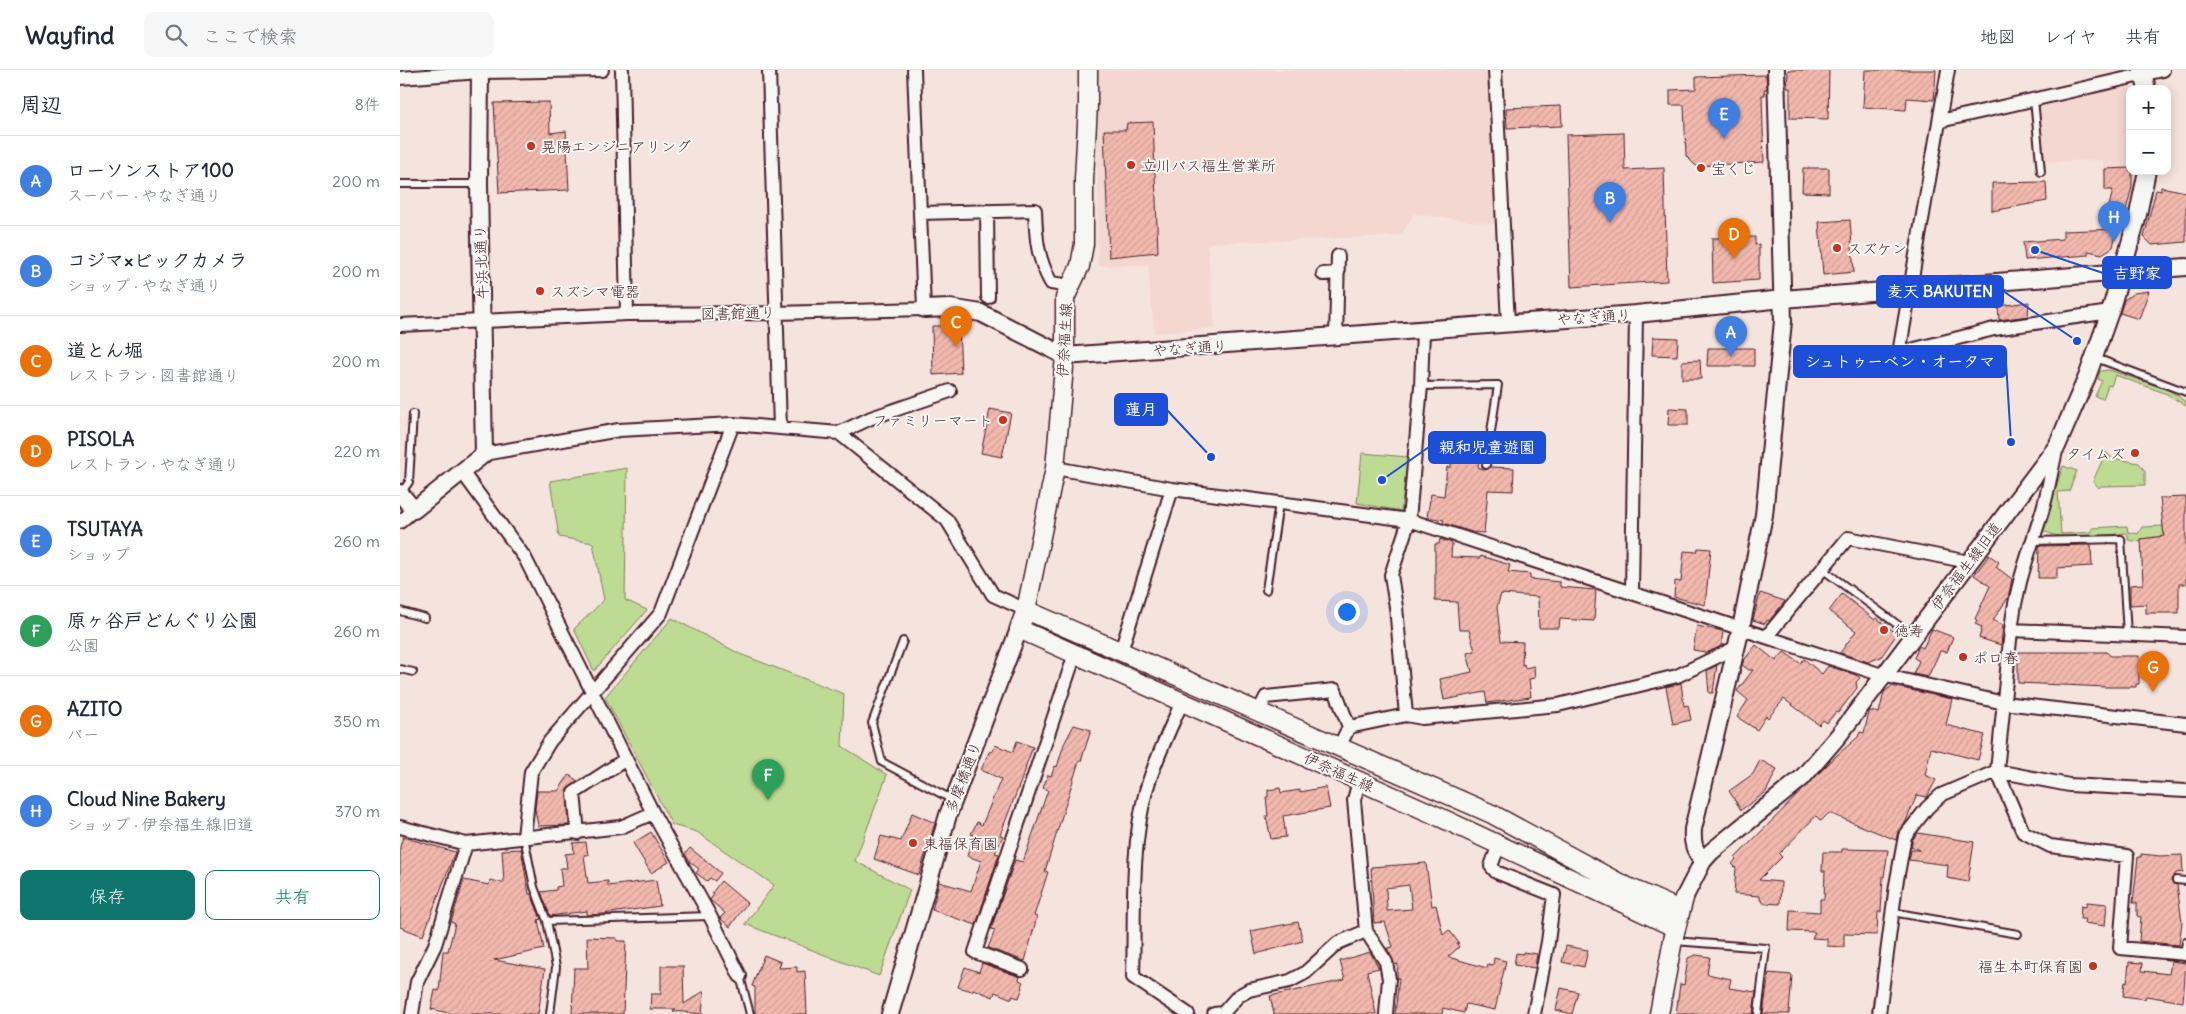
<!DOCTYPE html>
<html lang="ja">
<meta charset="utf-8">
<style>
:root{--surface:#fff;--page:#f6f6f7;--text:#1f2937;--muted:#747a83;--line:#e0e1e3;--accent:#0f766e}
body{margin:0;font-family:Delius,"Klee One",sans-serif;background:var(--page);color:var(--text)}
.controls{position:absolute;right:15px;top:15px;display:grid;overflow:hidden;border-radius:10px;box-shadow:0 2px 12px #0003}
.controls button{width:45px;height:45px;display:grid;place-items:center;padding:0;border:0;border-bottom:1px solid var(--line);background:var(--surface);color:var(--text);font:25px sans-serif}
.you{position:absolute;left:946px;top:541px;width:18px;height:18px;margin:-12px;border:4px solid #fff;border-radius:50%;background:#1a73e8;box-shadow:0 0 0 8px #1a73e833}
.badge{display:grid;place-items:center;width:32px;height:32px;border-radius:50%;background:var(--accent);color:#fff;font-size:16px;font-weight:700}
.pin{position:absolute;translate:-50% -41px;filter:drop-shadow(0 1px 2px #0008)}
.pin::after{content:'';position:absolute;top:26px;width:18px;height:15px;background:inherit;clip-path:polygon(0 0,100% 0,50% 100%)}
.list{margin:0;padding:0;list-style:none}
h2{display:flex;justify-content:space-between;align-items:center;height:65px;margin:0;padding:0 20px;font-size:21px}
h2 small{font-size:16px;font-weight:400;color:var(--muted)}
.list li{display:grid;grid-template-columns:32px 1fr auto;gap:15px;align-items:center;box-sizing:border-box;height:90px;padding:0 20px;border-top:1px solid var(--line)}
.list b{display:block;font-size:19px;white-space:nowrap}
.list p{margin:0;font-size:16px;white-space:nowrap;color:var(--muted)}
.list em{font-size:16px;font-style:normal;color:var(--muted)}
.actions{display:flex;gap:10px;padding:15px 20px}
.actions a{flex:1;padding:11px 0;border:1px solid var(--accent);border-radius:10px;text-align:center;font-size:18px;color:var(--accent)}
.actions .main{background:var(--accent);color:#fff}
.icon{flex:none;width:28px;height:28px;fill:none;stroke:currentColor;stroke-width:2;stroke-linecap:round;stroke-linejoin:round}
.map{position:relative;flex:none;width:1786px;height:944px;overflow:hidden}
header{display:flex;align-items:center;gap:30px;box-sizing:border-box;height:70px;padding:0 25px;background:var(--surface);border-bottom:1px solid var(--line)}
header strong{font-size:24px}
nav{display:flex;gap:28px;margin-inline-start:auto;font-size:18px}
.search{width:350px;height:45px;background:var(--page);display:flex;align-items:center;gap:12px;box-sizing:border-box;padding:0 18px;border-radius:10px;color:var(--muted);font-size:19px}
main{display:flex}
aside{flex:1;background:var(--surface)}
.map>svg:first-child{display:block}
.built{fill:#f4d7d0}
.green{fill:#bddb93;stroke:#847d5f}
.building{fill:url(#building-hatch);stroke:#4a1f2b;fill-rule:evenodd}
.lines{fill:none;stroke-linecap:round;stroke-linejoin:round}
.service-casing{stroke:#4a1f2b;stroke-width:10}
.minor-casing{stroke:#4a1f2b;stroke-width:16}
.tertiary-casing{stroke:#4a1f2b;stroke-width:20}
.secondary-casing{stroke:#4a1f2b;stroke-width:21}
.service{stroke:#f6f6f2;stroke-width:6}
.minor{stroke:#f6f6f2;stroke-width:12}
.tertiary{stroke:#f6f6f2;stroke-width:16}
.secondary{stroke:#f6f6f2;stroke-width:18}
.poi-dot{fill:#c8321e;stroke:#f6f6f2;stroke-width:2}
.labels{text-anchor:middle;dominant-baseline:central;stroke-width:4;stroke-linejoin:round;paint-order:stroke}
.poi-label{font-size:15px;fill:#4a1f2b;stroke:#f6f6f2;text-anchor:start}
.street-label{font-size:15px;fill:#4a1f2b;stroke:#f6f6f2}
.leader{fill:none;stroke:#1d4ed8;stroke-width:2}
.callout-dot{fill:#1d4ed8;stroke:#f6f6f2;stroke-width:2}
.callout{fill:#1d4ed8;stroke:#1d4ed8;stroke-width:2}
.callout-label{font-size:16px;text-anchor:middle;font-weight:bold;fill:#fff}
</style>
<header>
<strong>Wayfind</strong>
<div class="search"><svg class="icon" aria-label="search" viewBox="0 0 24 24"><circle cx="10" cy="10" r="6"/><path d="M15 15l6 6"/></svg>ここで検索</div>
<nav><a>地図</a><a>レイヤ</a><a>共有</a></nav>
</header>
<main>
<aside>
<h2>周辺<small>8件</small></h2>
<ul class="list">
<li><span class="badge" style="background:#3f7fe0">A</span><div><b>ローソンストア100</b><p>スーパー · やなぎ通り</p></div><em>200 m</em></li>
<li><span class="badge" style="background:#3f7fe0">B</span><div><b>コジマ×ビックカメラ</b><p>ショップ · やなぎ通り</p></div><em>200 m</em></li>
<li><span class="badge" style="background:#e8710a">C</span><div><b>道とん堀</b><p>レストラン · 図書館通り</p></div><em>200 m</em></li>
<li><span class="badge" style="background:#e8710a">D</span><div><b>PISOLA</b><p>レストラン · やなぎ通り</p></div><em>220 m</em></li>
<li><span class="badge" style="background:#3f7fe0">E</span><div><b>TSUTAYA</b><p>ショップ</p></div><em>260 m</em></li>
<li><span class="badge" style="background:#2e9e5b">F</span><div><b>原ヶ谷戸どんぐり公園</b><p>公園</p></div><em>260 m</em></li>
<li><span class="badge" style="background:#e8710a">G</span><div><b>AZITO</b><p>バー</p></div><em>350 m</em></li>
<li><span class="badge" style="background:#3f7fe0">H</span><div><b>Cloud Nine Bakery</b><p>ショップ · 伊奈福生線旧道</p></div><em>370 m</em></li>
</ul>
<div class="actions"><a class="main">保存</a><a>共有</a></div>
</aside>
<div class="map">
<svg width="1786" height="944" viewBox="0 0 1786 944">
<defs>
<pattern id="building-hatch" width="6" height="6" patternUnits="userSpaceOnUse" patternTransform="scale(1.25)"><rect width="6" height="6" fill="#f3b9ae"/><path d="M-1 1l2-2M0 6l6-6M5 7l2-2" fill="none" stroke="#d29f96"/></pattern>
</defs>
<rect width="100%" height="100%" fill="#f5e4de"/>
<filter id="ink" filterUnits="userSpaceOnUse"><feTurbulence type="fractalNoise" baseFrequency=".02" numOctaves="2"/><feDisplacementMap in="SourceGraphic" scale="10" xChannelSelector="R" yChannelSelector="G"/><feConvolveMatrix kernelMatrix="1 2 1 2 8 2 1 2 1" color-interpolation-filters="sRGB"/></filter>
<g filter="url(#ink)">
<path class="built" d="M697 0H1090L1094 154 1014 144 1002 164 997 166 807 173 815 258 754 263 748 195 698 196Z
M1728 16 1731 19 1730 101H1735L1732 117 1704 122 1703 90 1644 92 1639 37Z"/>
<path class="green" d="M1709 300 1769 320 1786 332V336L1767 324 1715 305 1711 316 1708 315 1703 329 1695 326 1702 311 1698 309 1700 301Z
M1706 382 1712 388 1739 393 1745 401V415L1701 416 1699 418 1693 411Z
M962 383 1008 387 1001 441 957 433Z
M1663 396 1677 401 1669 421 1658 422 1661 464 1692 462V458L1727 456 1728 462 1738 464 1742 457 1763 456 1764 466 1741 469V472L1728 470V465L1726 463C1706 465 1657 473 1642 459Z
M227 398 225 530 247 540 194 601 174 559 204 530 193 473 159 467 150 411Z
M272 548 340 584 444 624 442 676 487 705 455 791 510 820 479 906 345 854 374 815 297 762 272 755 205 627Z"/>
<path class="building" d="M1388 0H1429L1428 49 1390 48V18H1387Z
M1465 0H1536L1534 30 1507 28 1506 40 1463 37Z
M1366 5 1367 19H1364L1365 25H1362L1364 92 1296 96 1286 86 1284 35H1270V20L1296 19V7Z
M149 32 150 63 166 61 169 120 99 123 94 33Z
M1161 36 1162 56 1107 58 1106 38Z
M753 52 758 182 709 187 704 60H726L727 53Z
M1224 63 1225 100 1264 98 1267 211 1171 217 1166 65Z
M1403 98H1429V123L1402 122Z
M1730 98V101H1732V117L1724 148 1711 145V137L1709 136 1713 120H1705V99Z
M1646 112 1647 131 1592 141V113Z
M1761 117 1786 122V172L1752 175 1744 167 1756 120 1761 121Z
M1450 150 1454 202 1423 205 1419 152Z
M1717 159 1713 177 1702 184 1688 181V185L1625 190 1623 172 1663 169V161Z
M1355 167V175L1359 174V210L1313 213 1312 168Z
M1749 221 1739 249 1720 243 1724 230 1734 223Z
M1629 232 1628 246 1599 250 1598 236Z
M532 256H559L561 303 533 305Z
M1253 267 1278 268 1277 286 1252 285Z
M1308 278H1354V296H1307Z
M1300 290 1301 309H1282V291Z
M1269 338 1288 339V355H1268Z
M590 339 611 343 602 387 581 383Z
M1051 388 1079 390 1078 397 1085 400 1090 397 1114 398 1113 421 1088 420 1084 463 1072 462 1043 453 1044 450 1027 447 1031 424 1044 426 1047 397H1051Z
M1786 427V514H1779V543H1746V534L1730 535V515L1743 514 1741 469 1764 466 1760 428Z
M1040 469 1052 473 1051 487 1080 488 1081 486 1110 495 1108 502 1130 504V509L1160 512V517L1196 520 1194 551 1160 549 1159 558H1139L1138 527 1101 524 1097 537 1101 571 1123 572 1122 595 1124 594 1125 598 1134 596 1135 608 1129 609 1131 627 1087 633 1085 622 1044 630 1040 609 1072 602 1067 583 1075 581 1069 560H1059L1057 532 1035 531V474H1039Z
M1691 475 1692 496 1657 498V508H1638L1639 476Z
M1298 478 1311 479 1305 535 1274 527 1275 511 1281 512 1284 481 1297 482Z
M1589 485 1599 492 1596 497 1612 509 1608 528 1593 550 1603 555 1601 575 1579 568 1582 557 1575 554 1577 550 1575 549 1590 516 1574 505Z
M1360 523 1385 531 1369 551 1367 550 1365 554 1353 550Z
M1442 524 1475 550 1477 548 1497 564 1481 587 1468 592 1440 583 1456 561 1429 541Z
M1297 556 1323 561 1321 576 1305 584V582L1293 580Z
M1532 559 1553 567 1547 582 1540 581 1528 607 1513 604 1519 591 1514 588 1519 576 1523 578Z
M1356 575 1376 591 1384 582 1400 593 1404 589 1422 604 1428 596 1456 605 1460 608 1456 612 1457 618 1438 643 1436 642 1427 653 1423 650 1419 655 1384 629 1368 648 1366 646 1357 660 1337 647 1348 630 1337 621 1353 600H1349L1342 595 1344 590Z
M1618 582H1706L1711 586H1739V614H1736V617H1706L1618 613Z
M1317 595 1313 623H1309L1307 601Z
M1281 613 1284 636 1288 635 1291 650 1273 654 1266 617Z
M1492 616 1552 629 1546 655 1585 665 1578 690 1531 678 1525 705 1536 710 1527 727 1517 725 1506 751 1498 761 1496 770 1429 743 1421 751 1416 746 1379 784 1382 787 1359 810 1381 812 1380 834 1363 833V831L1360 830V826L1334 824 1336 798 1332 794 1336 789 1335 788 1436 686 1458 667 1460 662 1464 663 1469 642 1470 641 1479 643 1484 622Z
M674 655 691 660 681 691H679L645 801 648 802 634 846 637 847 625 891 588 878 595 860 591 859 615 790 623 792 648 720 643 718 648 705 651 706 655 696 657 697 664 674Z
M617 671 633 677 625 698H626L600 765 603 766 595 783 599 784 576 855 532 840 539 812 571 821 581 791 567 786 574 765 571 764 577 752 582 755 601 709 581 700 589 682 593 681 595 675 613 682Z
M1360 690 1377 699 1366 722 1341 740 1329 721 1353 704Z
M169 705 178 711 167 720 169 755 138 756 135 739 137 721H158Z
M926 717 930 738 883 746 886 767 871 769 866 746H868L866 727H868V720L880 718 881 723 900 720V722Z
M512 743 535 753 519 805 474 789 481 766 501 771Z
M251 762 269 792 251 803 233 773Z
M1518 763 1574 772 1568 812 1547 808 1548 795 1509 790 1511 780H1520L1511 776 1513 769Z
M3 767 55 782 23 866 0 857V777Z
M186 772 188 785H184L188 813 208 811V816L256 810 260 836 203 844 187 845V841L150 846 141 822 156 820V817L162 816 160 798H167L165 784 174 783 173 773Z
M290 778 321 803 315 811 310 808 307 811 296 803 299 799 290 792 285 784Z
M121 779 129 824H131L141 849 138 850 144 879 94 890 145 899 138 944H53L31 939 35 920 39 921 43 881H48L55 854 51 852 64 810 89 815 90 810 104 813 102 780Z
M1442 779 1488 780 1484 807 1483 806 1481 842H1478L1477 865 1444 864V877L1427 876V869L1412 868 1415 862 1389 861 1390 840 1420 842V829H1424L1425 801H1422L1423 782H1442Z
M1741 784 1760 786 1782 785 1783 802 1776 803 1771 810 1773 814 1777 815 1782 852 1779 875 1739 871 1741 847 1737 846V833H1733L1738 787H1741Z
M1026 793 1032 836 1036 835 1043 865 1049 860 1059 873 1057 874 1059 877 1048 887 1087 898 1088 894 1093 895 1094 888 1106 891 1095 940 1066 934 1064 943 1043 938 1042 944H995L999 908H997V905L998 894 995 895 987 878 993 877 985 852 974 853 971 797ZM1009 815 1012 839 987 841 986 818Z
M321 811 347 833 330 857 320 848 325 843 310 830 314 824 312 823Z
M1687 832 1707 834 1705 856 1684 853 1685 849H1680L1681 836 1686 837Z
M898 852 903 871 856 884 851 861Z
M187 867 217 868V871H226L223 944H172L174 898H188Z
M1166 876 1188 880 1184 897 1162 892Z
M970 882 979 898 967 901 976 944H874L870 926 945 910 940 891Z
M1123 882 1137 884 1135 898 1114 895 1116 883 1123 884Z
M364 885 381 892 379 898 397 897V902L405 901 407 944H355V917L352 916Z
M1296 885 1310 887 1307 904 1331 909 1329 918 1356 922 1353 944H1276L1280 914 1284 915 1288 888Z
M1771 891 1786 893 1783 932 1746 926 1745 929 1723 926 1725 912 1727 913 1729 892 1743 893 1742 901 1769 904Z
M582 893 620 907 619 910 623 912 621 916 623 917 619 928 612 926V929L595 922 593 927 573 919 572 921 558 917 565 897 579 902Z
M261 896H283L284 934 304 921 302 944 273 941 276 939H250L251 924H261Z
M1369 903 1392 905 1389 944H1363Z
M1161 918 1178 922 1172 944 1156 940Z"/>
<g class="lines">
<g class="service-casing">
<path id="service" d="M1634 29 1641 102
M0 114H79
M1696 288 1786 322
M1021 316 1098 315 1086 395
M1 423 9 412 13 344
M1632 471 1721 469 1727 564
M1422 499 1513 566
M866 520 879 433
M0 541 25 548
M503 571 472 653 482 692 553 730
M0 599 13 602
M124 767 134 817 147 851 156 897 150 944
M1776 810 1786 811
M1492 842 1618 864
M147 851 310 846
M1274 871 1366 878 1358 944
M1784 884 1786 872
M340 906 350 944"/>
</g>
<g class="minor-casing">
<path id="minor" d="M222 0 227 244
M369 0 380 358
M1095 0 1108 253
M1548 0 1499 283 1594 259 1710 242
M0 8 80 2 202 0
M1540 51 1763 0
M587 141 588 227
M521 143 635 140C636 169 637 187 651 213L670 216
M923 204 938 203
M0 255 227 244 376 243 524 239 514 0
M936 267 938 186
M439 363 547 450 593 525 626 540
M84 384 219 360 333 354 439 363 471 348 550 321
M655 398 772 419 1009 450 1482 605 1604 633 1786 654
M63 403 125 488 253 743 310 846 340 906
M0 452 14 440
M1232 523 1236 244
M1611 560C1616 515 1628 486 1641 445 1648 424 1651 402 1656 381
M1367 566 1448 468 1569 492
M1786 567 1611 560 1597 701 1623 762 1650 776 1727 786 1720 878 1786 884
M721 581 772 419
M782 632C769 661 755 690 746 721 730 780 735 846 733 907L788 944
M859 641 866 627 935 620 949 657 939 677
M1006 645 996 537 991 505 1009 450 1021 316 1023 260
M949 657 1006 645 1022 648 1158 635 1277 606 1337 577
M959 711 954 730 966 861 986 892 989 909 986 944
M0 757 66 774 221 757 253 743
M178 763 174 723 226 689
M124 767 131 702 150 671 261 543 333 354
M1099 775 1091 796 1096 802 1154 825 1148 872 1134 944
M622 899 575 882 675 584
M12 944 17 912 35 875 66 774
M814 944 823 943 838 926 849 920 890 911 905 903 938 873 966 861
M1479 944 1496 815 1505 766 1527 738 1541 725 1597 701 1669 715 1786 721"/>
</g>
<g class="tertiary-casing">
<path id="tertiary" d="M1742 0 1747 19
M524 239 550 238 581 243 665 286 1236 244 1383 229 1786 197
M0 423 14 440 84 384 79 114 80 0
M1303 791C1294 780 1292 773 1293 759L1341 558 1364 445 1383 251 1376 0
M1284 828 1303 791 1311 782 1402 708 1439 665 1657 376 1687 307 1710 242 1737 149 1747 101
M490 944 548 745 619 559"/>
</g>
<g class="secondary-casing">
<path id="secondary" d="M688 0V35L684 109V174L680 196 665 228V286L655 398 626 540 619 559 1033 744 1276 858
M626 540 1092 744 1221 814 1280 840
M1259 944 1273 870 1284 828"/>
</g>
<use href="#service" class="service"/>
<use href="#minor" class="minor"/>
<use href="#tertiary" class="tertiary"/>
<use href="#secondary" class="secondary"/>
</g>
</g>
<g class="poi-dot">
<circle cx="131" cy="76" r="5"/>
<circle cx="731" cy="95" r="5"/>
<circle cx="1301" cy="98" r="5"/>
<circle cx="1437" cy="178" r="5"/>
<circle cx="140" cy="221" r="5"/>
<circle cx="603" cy="350" r="5"/>
<circle cx="1735" cy="383" r="5"/>
<circle cx="1484" cy="560" r="5"/>
<circle cx="1563" cy="587" r="5"/>
<circle cx="513" cy="773" r="5"/>
<circle cx="1693" cy="896" r="5"/>
</g>
<g class="labels">
<g class="poi-label">
<text x="141" y="76">晃陽エンジニアリング</text>
<text x="741" y="95">立川バス福生営業所</text>
<text x="1311" y="98">宝くじ</text>
<text x="1447" y="178">スズケン</text>
<text x="150" y="221">スズシマ電器</text>
<text x="593" y="350" text-anchor="end">ファミリーマート</text>
<text x="1725" y="383" text-anchor="end">タイムズ</text>
<text x="1494" y="560">徳寿</text>
<text x="1573" y="587">ポロ春</text>
<text x="523" y="773">東福保育園</text>
<text x="1683" y="896" text-anchor="end">福生本町保育園</text>
</g>
<g class="street-label">
<text transform="translate(81 192) rotate(-92)">牛浜北通り</text>
<text transform="translate(338 243) rotate(-1)">図書館通り</text>
<text transform="translate(1194 247) rotate(-4)">やなぎ通り</text>
<text transform="translate(664 270) rotate(-87)">伊奈福生線</text>
<text transform="translate(790 278) rotate(-4)">やなぎ通り</text>
<text transform="translate(1566 496) rotate(-53)">伊奈福生線旧道</text>
<text transform="translate(939 702) rotate(24)">伊奈福生線</text>
<text transform="translate(563 707) rotate(-69)">多摩橋通り</text>
</g>
</g>
<path class="leader" d="M1635 180L1703 203M1677 271L1603 221M1611 372L1606 292M811 387L767 340M982 410L1029 377"/>
<g class="callout-dot">
<circle cx="1635" cy="180" r="5"/>
<circle cx="1677" cy="271" r="5"/>
<circle cx="1611" cy="372" r="5"/>
<circle cx="811" cy="387" r="5"/>
<circle cx="982" cy="410" r="5"/>
</g>
<g class="callout">
<rect x="1703" y="187" width="68" height="31" rx="5"/>
<rect x="1477" y="206" width="126" height="31" rx="5"/>
<rect x="1394" y="276" width="212" height="31" rx="5"/>
<rect x="715" y="324" width="52" height="31" rx="5"/>
<rect x="1029" y="362" width="116" height="31" rx="5"/>
</g>
<g class="callout-label">
<text x="1737" y="209">吉野家</text>
<text x="1540" y="227">麦天 BAKUTEN</text>
<text x="1500" y="297">シュトゥーベン・オータマ</text>
<text x="741" y="345">蓮月</text>
<text x="1087" y="383">親和児童遊園</text>
</g>
</svg>
<div class="controls">
<button>+</button>
<button>−</button>
</div>
<div class="you"></div>
<div class="pin badge" style="left:1331px;top:287px;background:#3f7fe0">A</div>
<div class="pin badge" style="left:1210px;top:153px;background:#3f7fe0">B</div>
<div class="pin badge" style="left:556px;top:277px;background:#e8710a">C</div>
<div class="pin badge" style="left:1334px;top:189px;background:#e8710a">D</div>
<div class="pin badge" style="left:1324px;top:69px;background:#3f7fe0">E</div>
<div class="pin badge" style="left:368px;top:730px;background:#2e9e5b">F</div>
<div class="pin badge" style="left:1753px;top:622px;background:#e8710a">G</div>
<div class="pin badge" style="left:1714px;top:172px;background:#3f7fe0">H</div>
</div>
</main>
